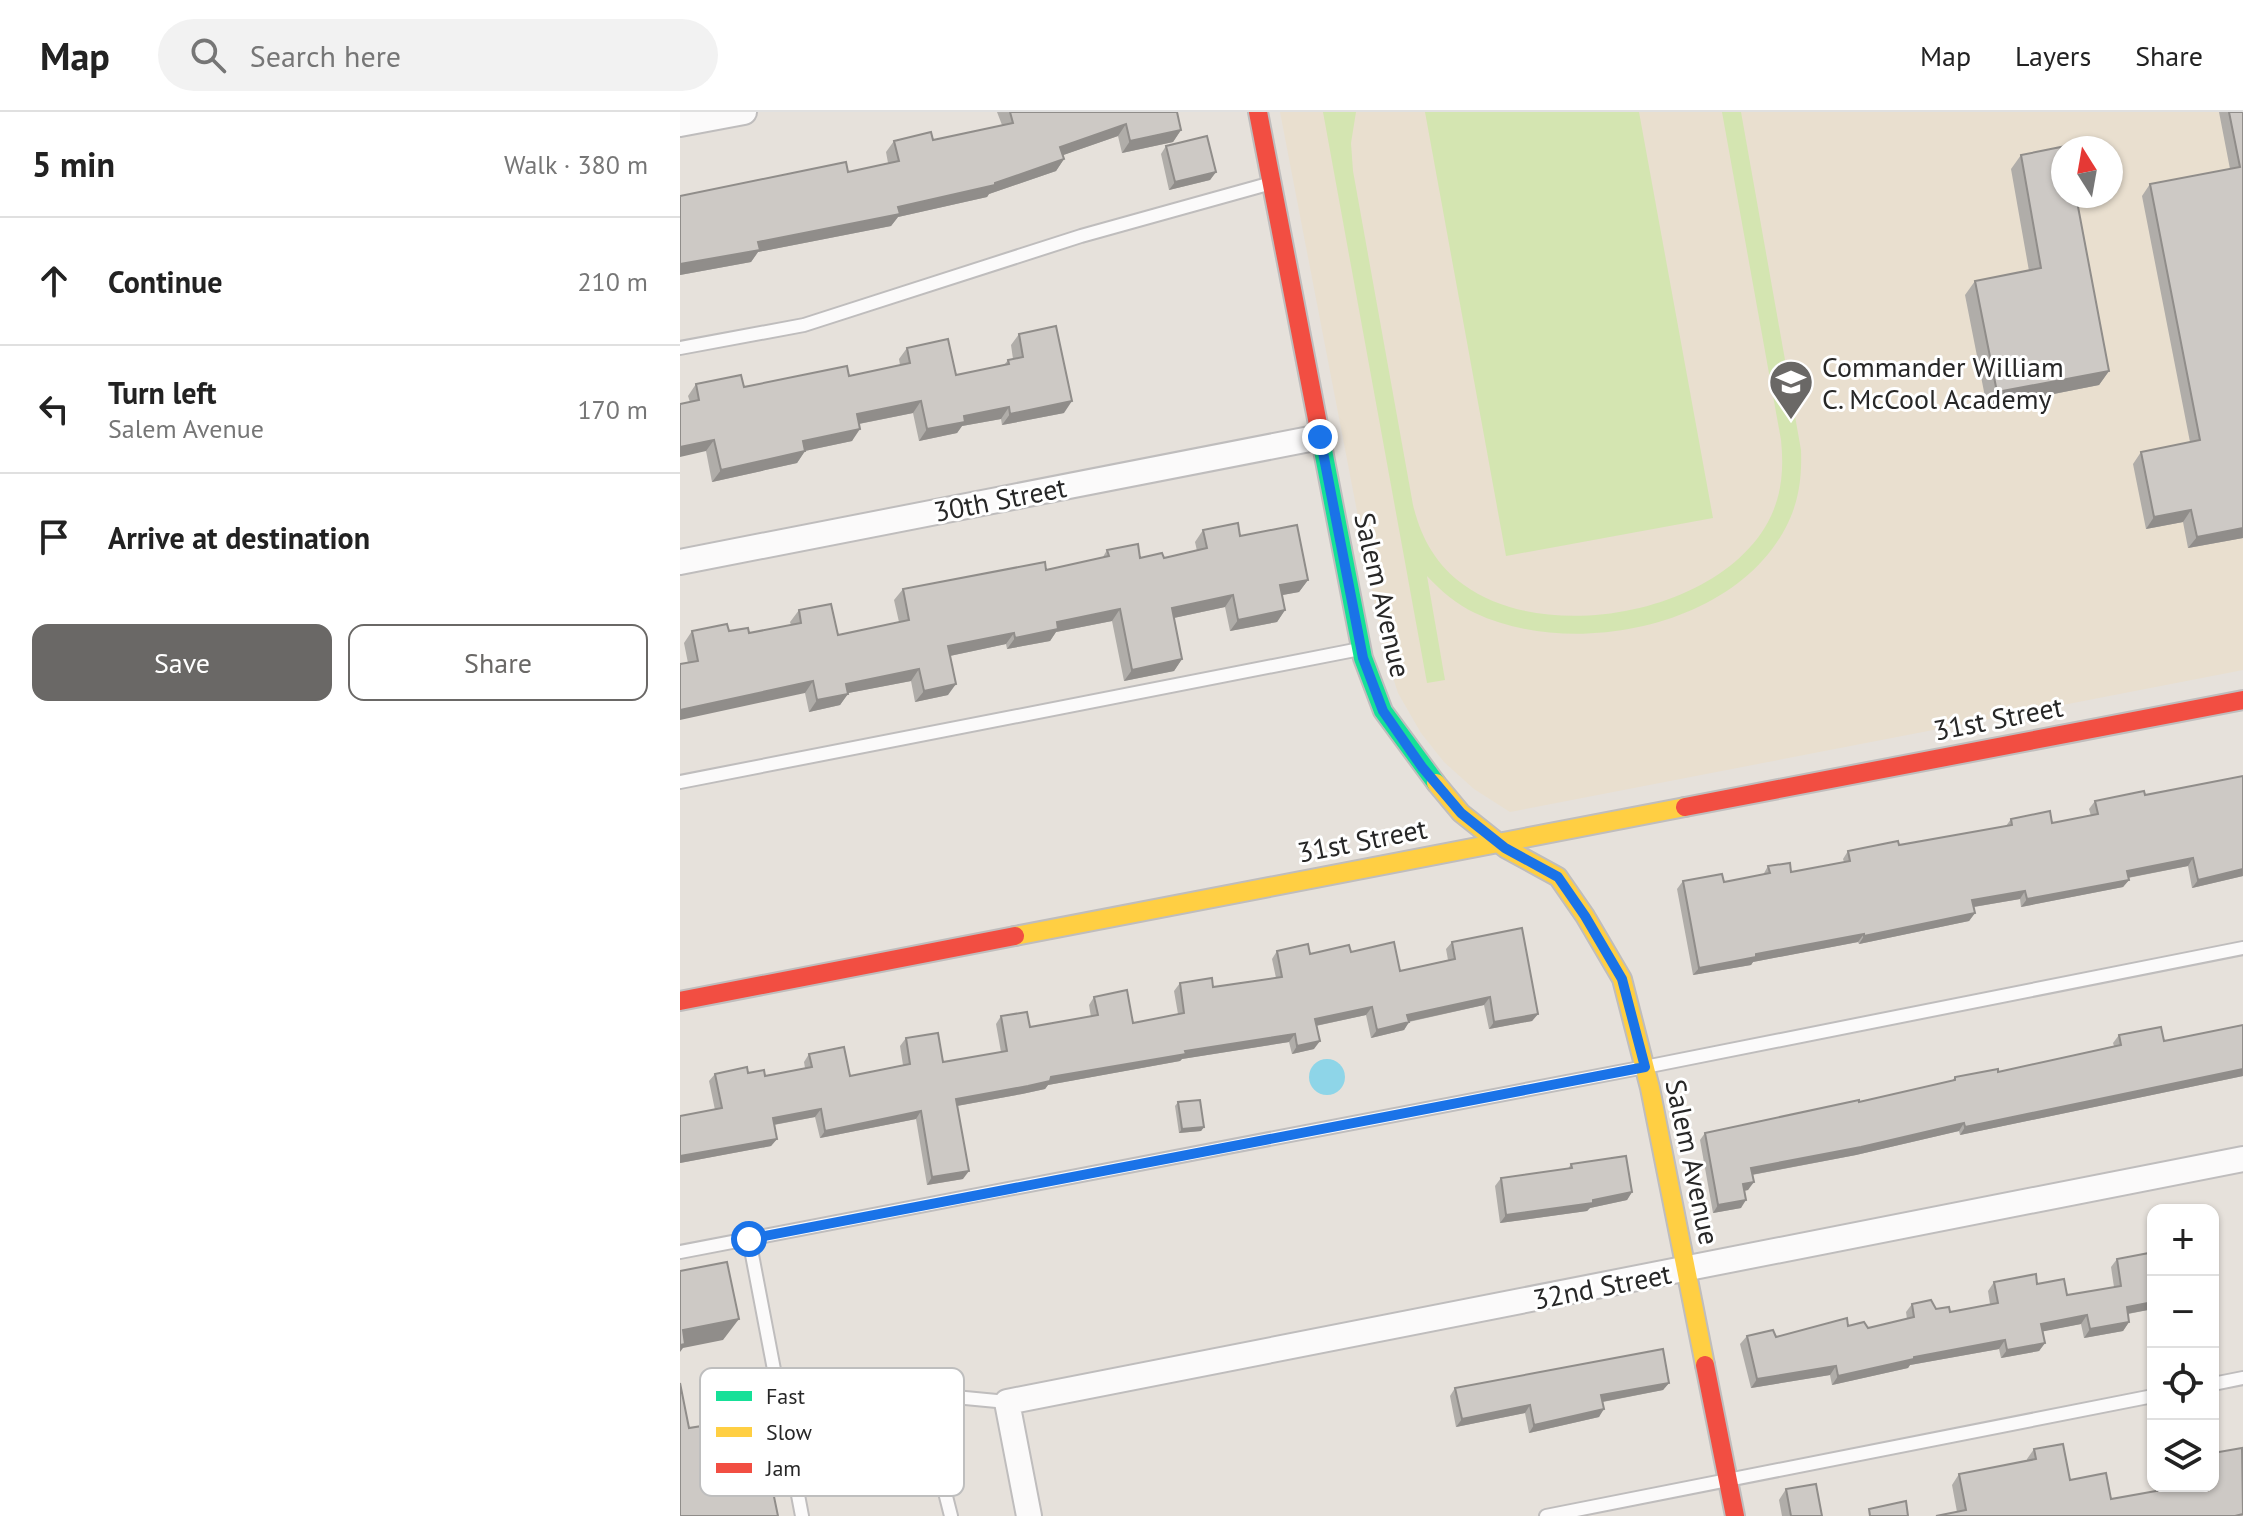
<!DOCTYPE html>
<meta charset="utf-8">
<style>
:root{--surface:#fff;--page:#f2f2f2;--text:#222;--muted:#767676;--line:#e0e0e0;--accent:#6a6866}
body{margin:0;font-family:"PT Sans",sans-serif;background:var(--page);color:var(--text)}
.controls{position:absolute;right:24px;bottom:24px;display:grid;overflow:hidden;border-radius:16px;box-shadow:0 2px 6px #0004}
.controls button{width:72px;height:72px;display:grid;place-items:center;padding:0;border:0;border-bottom:2px solid var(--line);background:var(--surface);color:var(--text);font:40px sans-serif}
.compass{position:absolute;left:1371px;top:24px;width:72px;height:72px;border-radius:50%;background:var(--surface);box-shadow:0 2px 6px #0004;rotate:349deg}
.stop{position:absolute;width:24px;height:24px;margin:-18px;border:6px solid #1a73e8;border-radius:50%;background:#fff}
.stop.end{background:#1a73e8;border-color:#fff;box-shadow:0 2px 8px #0008}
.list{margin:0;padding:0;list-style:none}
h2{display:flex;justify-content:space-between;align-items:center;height:104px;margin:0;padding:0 32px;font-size:34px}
h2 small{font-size:26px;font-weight:400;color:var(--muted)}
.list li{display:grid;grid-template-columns:52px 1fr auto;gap:24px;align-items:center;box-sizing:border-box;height:128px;padding:0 32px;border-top:2px solid var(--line)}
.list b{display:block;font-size:30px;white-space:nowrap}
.list p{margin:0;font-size:26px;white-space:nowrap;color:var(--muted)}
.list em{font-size:26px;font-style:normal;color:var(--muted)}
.actions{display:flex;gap:16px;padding:24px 32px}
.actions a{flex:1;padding:18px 0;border:2px solid var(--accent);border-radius:16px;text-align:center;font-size:28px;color:var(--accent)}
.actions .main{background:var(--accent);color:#fff}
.icon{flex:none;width:44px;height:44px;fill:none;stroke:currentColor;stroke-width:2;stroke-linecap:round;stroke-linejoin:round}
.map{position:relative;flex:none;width:1563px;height:1404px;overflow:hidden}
header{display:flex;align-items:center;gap:48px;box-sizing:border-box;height:112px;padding:0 40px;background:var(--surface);border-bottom:2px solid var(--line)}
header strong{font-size:38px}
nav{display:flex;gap:44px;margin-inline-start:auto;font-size:28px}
.search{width:560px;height:72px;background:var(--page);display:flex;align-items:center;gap:20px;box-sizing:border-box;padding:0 28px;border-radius:44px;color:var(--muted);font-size:30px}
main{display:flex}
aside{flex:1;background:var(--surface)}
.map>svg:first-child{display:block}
.education{fill:#e9dfcf;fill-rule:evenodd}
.pitch{fill:#d4e5b1}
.water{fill:#8ed5e8}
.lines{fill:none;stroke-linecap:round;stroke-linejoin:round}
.lane-casing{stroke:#bfbdbd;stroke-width:16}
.street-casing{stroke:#bfbdbd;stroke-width:28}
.fast-casing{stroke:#bfbdbd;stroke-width:22}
.slow-casing{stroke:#bfbdbd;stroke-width:22}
.jam-casing{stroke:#bfbdbd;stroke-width:22}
.lane{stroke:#fbfafa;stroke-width:12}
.street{stroke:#fbfafa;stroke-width:24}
.fast{stroke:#16e098;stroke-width:18}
.slow{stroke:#ffcf43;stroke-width:18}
.jam{stroke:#f24e42;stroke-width:18}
.wall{fill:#b0ada9}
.shaded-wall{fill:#908d8a}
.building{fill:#cdc9c5;stroke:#908d8a;stroke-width:2}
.route{stroke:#1a73e8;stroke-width:10}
.labels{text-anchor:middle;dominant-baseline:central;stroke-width:6;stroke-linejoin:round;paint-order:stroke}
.poi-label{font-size:28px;fill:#272727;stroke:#fff;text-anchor:start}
.street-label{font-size:28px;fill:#272727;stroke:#fff}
.key{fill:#fff;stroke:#bebebe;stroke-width:2}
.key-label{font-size:22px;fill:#272727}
</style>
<header>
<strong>Map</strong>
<div class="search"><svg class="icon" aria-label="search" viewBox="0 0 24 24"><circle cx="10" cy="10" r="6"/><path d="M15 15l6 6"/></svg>Search here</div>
<nav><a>Map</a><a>Layers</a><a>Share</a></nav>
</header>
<main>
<aside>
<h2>5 min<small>Walk · 380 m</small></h2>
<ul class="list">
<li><svg class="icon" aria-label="ahead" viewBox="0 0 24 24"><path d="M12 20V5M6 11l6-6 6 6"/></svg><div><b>Continue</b></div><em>210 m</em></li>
<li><svg class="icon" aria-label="left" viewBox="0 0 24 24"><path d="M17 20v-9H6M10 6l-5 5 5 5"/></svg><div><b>Turn left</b><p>Salem Avenue</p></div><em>170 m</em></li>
<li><svg class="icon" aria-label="arrive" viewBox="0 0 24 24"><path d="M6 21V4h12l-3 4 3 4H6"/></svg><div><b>Arrive at destination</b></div></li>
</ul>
<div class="actions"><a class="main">Save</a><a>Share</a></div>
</aside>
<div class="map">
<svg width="1563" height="1404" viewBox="0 0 1563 1404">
<rect width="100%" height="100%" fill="#e6e1db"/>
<path class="education" d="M600 0H1563V558L830 700 794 677 764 650 741 621 718 581 703 534ZM1383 36H1431V84H1383Z"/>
<path class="pitch" d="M643 0H676L671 31 673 59 733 393C741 426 756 453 784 473 866 533 1038 502 1088 410 1102 384 1104 357 1101 328L1042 0H1061L1121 338C1122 365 1119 390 1106 415 1054 516 892 547 795 501 776 492 761 479 747 464L765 568 747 571Z
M745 0H959L1033 406 826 444Z"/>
<path class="water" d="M629 965a18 18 0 1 1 36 0a18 18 0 1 1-36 0Z"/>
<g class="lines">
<g class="lane-casing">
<path id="lane" d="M0 236 124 213 401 124 588 72
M0 670 680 537
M69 1127 122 1404
M0 1140 965 955 1563 836
M1533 1272 1563 1266
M271 1404 242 1290 254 1283 327 1290
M866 1404 1473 1284"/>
</g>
<g class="street-casing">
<path id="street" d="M0 12 64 0
M0 450 640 325
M349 1404 327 1290 1563 1047"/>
</g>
<g class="fast-casing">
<path id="fast" d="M642 333 683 546 703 599 756 671"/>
</g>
<g class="slow-casing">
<path id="slow" d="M756 671 781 701 825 736 878 765 905 804 942 867 970 976 1025 1253
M335 824 1005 695"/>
</g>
<g class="jam-casing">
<path id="jam" d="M578 0 642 333
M1005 695 1563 588
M0 889 335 824
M1025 1253 1055 1404"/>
</g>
<use href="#lane" class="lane"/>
<use href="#street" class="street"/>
<use href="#fast" class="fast"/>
<use href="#slow" class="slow"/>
<use href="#jam" class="jam"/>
</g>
<path class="wall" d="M317 0H497L501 18 493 30 442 41 438 24 383 43 384 47 376 59 309 82 307 85 218 105 211 114 78 140 71 150 0 163V84L168 60 208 51 206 40 214 29 253 28 322 13Z
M1539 0H1563V426L1508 436 1503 410 1466 417 1453 352 1461 340 1510 330 1462 84 1470 72 1550 57Z
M486 34 536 60 530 68 489 78 481 42Z
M1341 43 1429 259 1419 273 1307 295 1285 183 1295 169 1349 159 1331 57Z
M339 222 384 301 322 313 321 307 282 314 277 321 239 329 233 301 179 312 172 329 125 339 117 351 32 370 26 339 8 284 16 272 64 275 169 264 220 253 219 247 227 236 276 263 324 253 328 248 333 247 331 233Z
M523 418 560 424 628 468 619 480 602 483 605 498 597 510 550 519 545 495 494 506 502 547 494 559 444 569 432 509 376 520 370 529 327 537 326 532 270 544 268 583 235 590 231 569 168 581 160 593 129 600 125 581 8 551 4 531 12 519H49L69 521 111 513 110 510 119 498 158 523 219 510 214 488 223 477 366 458 423 445 427 438 460 446H484L517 439 515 430Z
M1563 664V764L1512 776 1508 754 1448 766 1449 768 1443 775 1341 795 1340 787 1294 795 1295 801 1289 809 1179 832 1178 830 1073 850 1071 853 1013 863 997 777 1003 769 1044 770 1083 763 1088 754 1111 760 1164 750 1163 747 1168 739 1219 733 1326 714 1331 707 1372 711 1411 704 1409 697 1415 689 1465 683Z
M772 830 858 902 852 909 809 917 804 893 729 910 724 918 691 926 686 903 636 914 634 937 612 942 609 930 502 947 500 949 368 973 365 977 342 982 277 994 283 1067 247 1073 236 1007 140 1026 135 1005 94 1013 97 1027 91 1034 0 1051V1004L35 998 29 969 35 962 68 961 85 964 125 956 124 950 129 942 170 964 223 953 220 934 226 926 263 950 321 940 316 912 321 904 350 915 411 905 409 893 414 885 453 911 498 902 494 879 500 871 533 875 596 866 592 847 597 839 630 842 671 840 720 859 768 848 766 837Z
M1563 913V964L1280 1023 1279 1019 1176 1043 1072 1063 1068 1078 1064 1079 1061 1096 1033 1101 1020 1028 1025 1021 1179 990 1272 969 1275 965 1318 960 1434 934 1433 931 1439 923 1484 929Z
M498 990 524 1015 521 1019 499 1021 495 994Z
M891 1052 952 1080 947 1088 910 1096 907 1099 820 1111 815 1074 821 1066 888 1057Z
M1470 1145H1473V1197L1448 1202 1449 1210 1443 1219 1404 1226 1401 1212 1363 1219 1365 1231 1359 1239 1321 1246 1319 1237 1230 1253 1228 1256 1152 1273 1150 1263 1071 1276 1060 1232 1067 1224 1096 1225 1168 1214 1188 1216 1227 1207 1226 1200 1232 1192 1270 1200 1310 1192 1308 1179 1314 1170 1357 1172 1387 1183 1434 1175 1431 1155 1437 1147Z
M989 1271 983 1278 923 1290 919 1305 849 1321 845 1301 776 1315 770 1284 775 1276Z
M1354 1337 1390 1368 1431 1387 1533 1374V1341L1563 1404 1277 1400 1272 1373 1279 1362 1347 1349V1347Z
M1106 1377 1142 1404H1102L1099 1388Z"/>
<path class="shaded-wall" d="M446 12 438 24 372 47 380 35Z
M501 18 493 30 442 41 450 29Z
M384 47 376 59 309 82 307 85 218 105 211 114 78 140 71 150 0 163V152L78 130 315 71Z
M536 60 530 68 489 78 495 70Z
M1429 259 1419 273 1307 295 1317 280Z
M241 289 233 301 168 314 177 302Z
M392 289 384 301 322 313 330 302Z
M329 295 321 307 282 314 277 321 239 329 247 317 284 304Z
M180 317 172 329 115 341 123 329Z
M34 328 26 339 0 345V335Z
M125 339 117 351 32 370 41 358Z
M1511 398 1503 410 1466 417 1474 405Z
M1563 416V426L1508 436 1517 425Z
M628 468 619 480 592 485 600 473Z
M553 483 545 495 484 508 492 496Z
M440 497 432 509 376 520 370 529 327 537 335 526 377 510Z
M605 498 597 510 550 519 558 508Z
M334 521 326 532 260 546 268 534Z
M502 547 494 559 444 569 452 558Z
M239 557 231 569 158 583 166 572Z
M133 569 125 581 0 608V598Z
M276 572 268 583 235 590 244 579Z
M168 582 160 593 129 600 137 588Z
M1513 746 1508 754 1441 767 1447 759Z
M1563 757V764L1512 776 1518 768Z
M1449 768 1443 775 1341 795 1347 787Z
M1345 779 1340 787 1287 796 1292 788Z
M1295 801 1289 809 1179 832 1184 824Z
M1184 822 1178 830 1073 850 1071 853 1013 863 1019 856 1076 842Z
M810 885 804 893 722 911 727 903Z
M692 895 686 903 630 915 635 907Z
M858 902 852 909 809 917 814 910Z
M729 910 724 918 691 926 697 918Z
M615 922 609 930 502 947 500 949 368 973 365 977 342 982 271 995 276 987 371 965 505 939Z
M640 929 634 937 612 942 617 934Z
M1563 957V964L1280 1023 1285 1015Z
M141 997 135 1005 87 1014 93 1006Z
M241 999 236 1007 140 1026 145 1019Z
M1284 1011 1279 1019 1176 1043 1065 1064 1071 1056Z
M524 1015 521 1019 499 1021 502 1017Z
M97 1027 91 1034 0 1051V1044Z
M289 1059 283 1067 247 1073 252 1065Z
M1074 1070 1068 1078 1057 1080 1063 1072Z
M952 1080 947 1088 910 1096 907 1099 820 1111 826 1103Z
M1066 1088 1061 1096 1033 1101 1038 1093Z
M1473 1190V1197L1441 1203 1447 1195Z
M1407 1203 1401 1212 1355 1221 1361 1212Z
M59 1207 43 1228 3 1236 0 1240V1222L3 1218Z
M1449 1210 1443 1219 1404 1226 1410 1217Z
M1325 1228 1319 1237 1230 1253 1228 1256 1152 1273 1158 1264 1234 1245Z
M1365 1231 1359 1239 1321 1246 1327 1238Z
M1156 1254 1150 1263 1071 1276 1077 1267Z
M989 1271 983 1278 916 1291 921 1283Z
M850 1293 845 1301 776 1315 782 1307Z
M924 1297 919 1305 849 1321 854 1313Z"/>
<path class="building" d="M330 0H497L501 18 450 29 446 12 380 35 384 47 315 71V73L218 95 220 102 78 130 80 138 0 152V84L166 50 168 60 219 49 214 29 251 20 253 28 333 11Z
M1549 0H1563V416L1517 425 1511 398 1474 405 1461 340 1520 328 1470 72 1560 55Z
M527 24 536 60 495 70 486 34Z
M1386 34 1387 36H1383V84H1396L1429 259 1317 280 1295 169 1361 156 1341 43Z
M376 214 392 289 330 302 329 295 284 304 285 310 247 317 241 289 177 302 180 317 123 329 125 339 41 358 34 328 0 335V292L19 288 16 272 61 263 64 275 167 254 169 264 230 251 227 236 268 227 276 263 329 252 328 248 343 245 339 222Z
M558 411 560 424 617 413 628 468 600 473 605 498 558 508 553 483 492 496 502 547 452 558 440 497 377 510 378 517 335 526 334 521 268 534 276 572 244 579 239 557 166 572 168 582 137 588 133 569 0 598V552L18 549 12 519 47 512 49 519 68 516 69 521 121 511 119 498 151 492 158 523 229 508 223 477 365 450 366 458 429 444 427 438 458 432 460 446 482 441 484 446 527 436 523 418Z
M1563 664V757L1518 768 1513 746 1447 759 1449 768 1347 787 1345 779 1292 788 1295 801 1184 824V822L1076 842V845L1019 856 1003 769 1042 762 1044 770 1090 761 1088 754 1110 751 1111 760 1170 749 1168 739 1218 729 1219 733 1332 713 1331 707 1370 699 1372 711 1418 702 1415 689 1464 679 1465 683Z
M842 816 858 902 814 910 810 885 727 903 729 910 697 918 692 895 635 907 640 929 617 934 615 922 505 939 506 942 371 965 370 969 348 974 276 987 289 1059 252 1065 241 999 145 1019 141 997 93 1006 97 1027 0 1044V1004L42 996 35 962 67 955 68 961 84 958 85 964 132 955 129 942 164 935 170 964 230 952 226 926 258 921 263 950 327 939 321 904 347 900 350 915 418 903 414 885 447 878 453 911 504 901 500 871 532 866 533 875 602 865 597 839 628 832 630 842 669 833 671 840 714 830 720 859 775 847 772 830Z
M1563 913V957L1285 1015 1284 1011 1181 1035 1071 1056 1074 1070 1063 1072 1066 1088 1038 1093 1025 1021 1179 988V990L1275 968V965L1318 957V960L1441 933 1439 923 1481 915 1484 929Z
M520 988 524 1015 502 1017 498 990Z
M946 1044 952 1080 913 1088V1091L826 1103 821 1066 892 1056 891 1052Z
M1469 1141 1470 1145H1473V1190L1447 1195 1449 1210 1410 1217 1407 1203 1361 1212 1365 1231 1327 1238 1325 1228 1234 1245V1247L1158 1264 1156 1254 1077 1267 1067 1224 1093 1218 1096 1225 1167 1206 1168 1214 1184 1210 1188 1216 1234 1205 1232 1192 1251 1188 1256 1197 1269 1195 1270 1200 1318 1191 1314 1170 1356 1162 1357 1172 1384 1167 1387 1183 1441 1174 1437 1147Z
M47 1150 59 1207 3 1218 5 1232 0 1233V1159Z
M983 1237 989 1271 921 1283 924 1297 854 1313 850 1293 782 1307 775 1276Z
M0 1271 9 1316 22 1314 25 1328 80 1317 98 1404H0Z
M1383 1332 1390 1368 1426 1361 1431 1387 1504 1374H1533V1365L1537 1364 1533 1341 1562 1336 1563 1402 1555 1404H1256L1286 1398 1279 1362 1356 1347 1354 1337Z
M1136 1372 1142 1404H1111L1106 1377Z
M1226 1389 1228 1404H1190L1189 1397Z"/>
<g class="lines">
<path class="route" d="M69 1127 965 955 942 867 905 804 878 765 825 736 781 701 742 655 703 599 683 546 640 325"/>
</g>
<defs>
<g id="school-pin" transform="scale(2.3)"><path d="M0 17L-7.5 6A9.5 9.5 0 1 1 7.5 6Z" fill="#6a6866" stroke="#fff"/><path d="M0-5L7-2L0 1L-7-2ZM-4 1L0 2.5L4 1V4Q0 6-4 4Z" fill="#fff"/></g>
</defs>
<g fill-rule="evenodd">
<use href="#school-pin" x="1111" y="270"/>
</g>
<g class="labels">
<g class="poi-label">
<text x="1142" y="254">Commander William<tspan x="1142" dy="32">C. McCool Academy</tspan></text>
</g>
<g class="street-label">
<text transform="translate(320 387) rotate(-11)">30th Street</text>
<text transform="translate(703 483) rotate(77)">Salem Avenue</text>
<text transform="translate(1318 606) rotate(-11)">31st Street</text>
<text transform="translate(682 728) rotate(-11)">31st Street</text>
<text transform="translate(1013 1050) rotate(78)">Salem Avenue</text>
<text transform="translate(922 1174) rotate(-11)">32nd Street</text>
</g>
</g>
<rect x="20" y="1256" width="264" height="128" rx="12" class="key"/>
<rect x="36" y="1279" width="36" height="10" fill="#16e098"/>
<rect x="36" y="1315" width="36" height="10" fill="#ffcf43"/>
<rect x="36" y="1351" width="36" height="10" fill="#f24e42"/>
<g class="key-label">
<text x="86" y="1292">Fast</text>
<text x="86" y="1328">Slow</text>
<text x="86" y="1364">Jam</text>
</g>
</svg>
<div class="controls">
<button>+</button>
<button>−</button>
<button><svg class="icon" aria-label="locate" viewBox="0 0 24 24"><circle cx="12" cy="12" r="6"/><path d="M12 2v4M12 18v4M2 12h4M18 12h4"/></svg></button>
<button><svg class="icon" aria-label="layers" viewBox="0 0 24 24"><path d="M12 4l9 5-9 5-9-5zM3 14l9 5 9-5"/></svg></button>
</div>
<svg class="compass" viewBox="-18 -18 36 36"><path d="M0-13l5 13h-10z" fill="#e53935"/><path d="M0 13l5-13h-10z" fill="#767676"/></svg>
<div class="stop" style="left:69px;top:1127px"></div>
<div class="stop end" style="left:640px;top:325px"></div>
</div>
</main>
